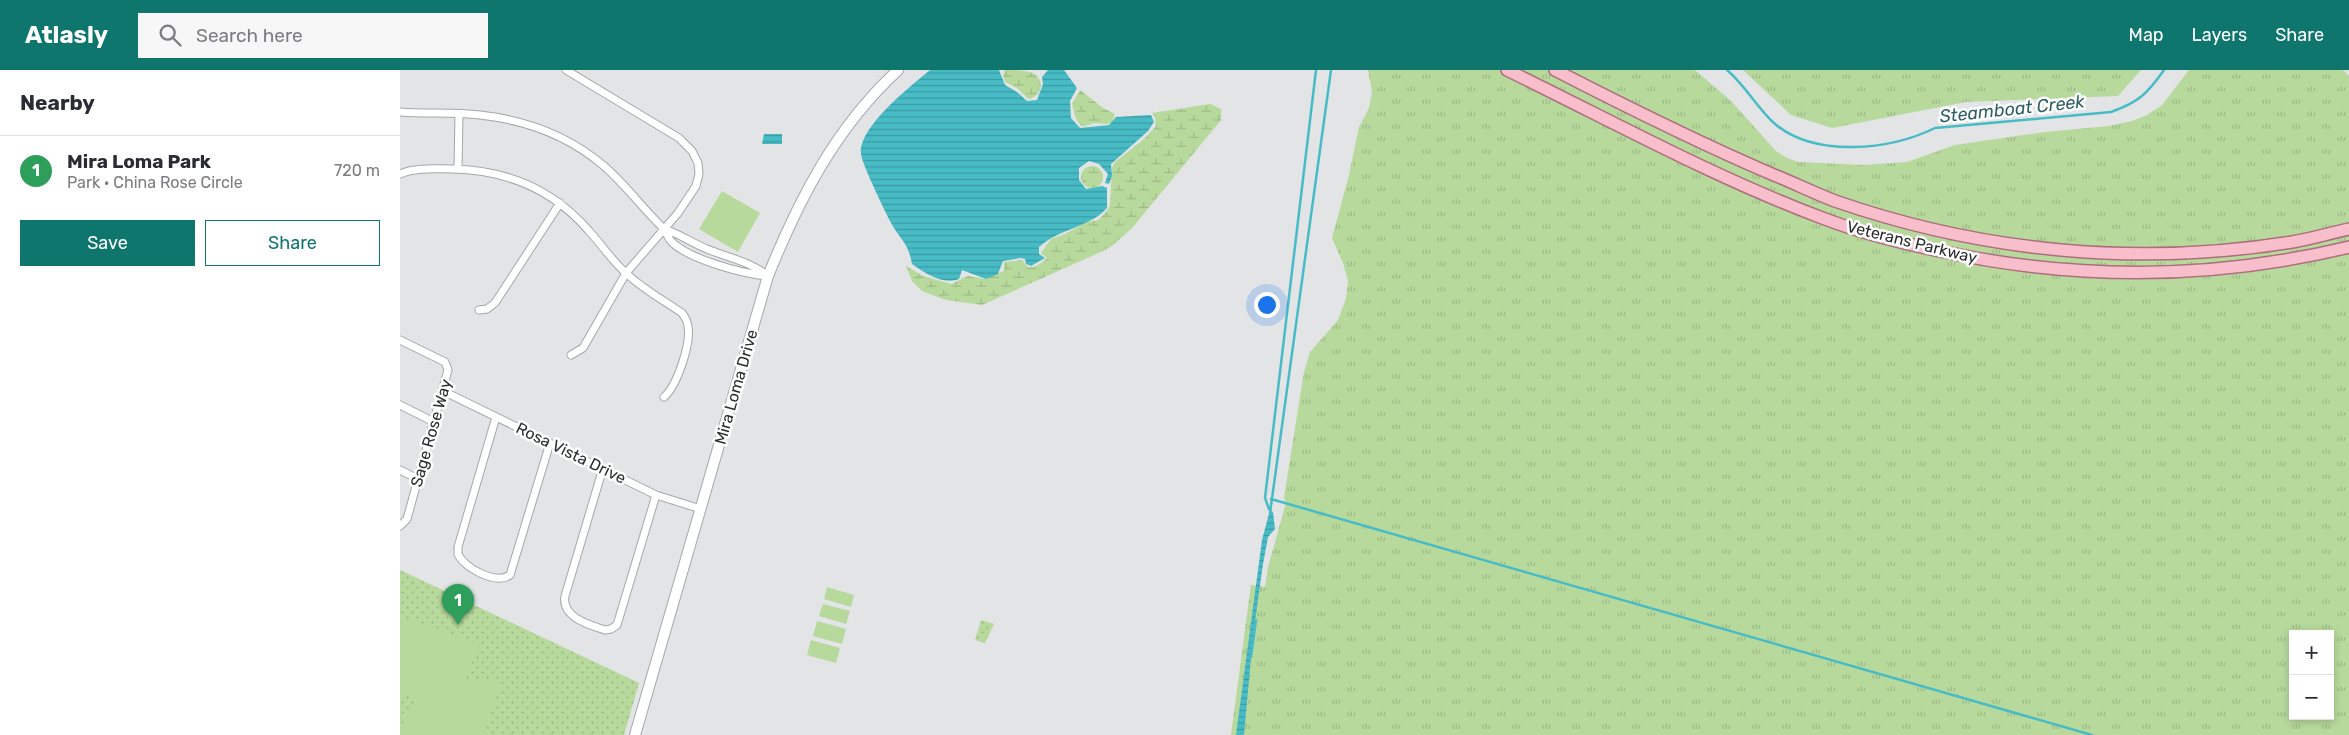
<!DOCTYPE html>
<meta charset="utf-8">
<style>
:root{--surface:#fff;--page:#f7f7f7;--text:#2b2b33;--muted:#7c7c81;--line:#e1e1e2;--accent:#0f766e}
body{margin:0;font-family:Rubik,sans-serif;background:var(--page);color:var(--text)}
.controls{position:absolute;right:15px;bottom:15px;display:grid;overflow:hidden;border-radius:0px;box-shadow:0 2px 8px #0003}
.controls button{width:45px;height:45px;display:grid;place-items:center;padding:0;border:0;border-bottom:1px solid var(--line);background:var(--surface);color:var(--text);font:25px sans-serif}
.you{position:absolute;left:866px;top:234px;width:18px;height:18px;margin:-12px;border:4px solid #fff;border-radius:50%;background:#1a73e8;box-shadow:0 0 0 8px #1a73e833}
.badge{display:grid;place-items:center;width:32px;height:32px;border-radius:50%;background:var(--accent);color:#fff;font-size:16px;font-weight:700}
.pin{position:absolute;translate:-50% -41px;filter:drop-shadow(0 1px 2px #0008)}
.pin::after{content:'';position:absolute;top:26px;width:18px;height:15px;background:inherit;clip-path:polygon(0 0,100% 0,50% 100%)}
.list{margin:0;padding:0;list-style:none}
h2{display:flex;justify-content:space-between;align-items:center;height:65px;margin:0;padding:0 20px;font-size:21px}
h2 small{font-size:16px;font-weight:400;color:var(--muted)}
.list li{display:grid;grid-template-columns:32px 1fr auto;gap:15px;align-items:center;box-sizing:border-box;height:70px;padding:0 20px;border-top:1px solid var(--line)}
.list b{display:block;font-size:19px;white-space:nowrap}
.list p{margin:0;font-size:16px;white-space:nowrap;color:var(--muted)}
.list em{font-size:16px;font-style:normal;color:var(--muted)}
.actions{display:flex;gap:10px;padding:15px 20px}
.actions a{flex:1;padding:11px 0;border:1px solid var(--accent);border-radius:0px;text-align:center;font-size:18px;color:var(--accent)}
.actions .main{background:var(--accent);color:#fff}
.icon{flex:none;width:28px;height:28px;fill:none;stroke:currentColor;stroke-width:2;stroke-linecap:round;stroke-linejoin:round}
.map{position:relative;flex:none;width:1949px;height:665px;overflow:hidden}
header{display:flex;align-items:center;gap:30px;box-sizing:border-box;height:70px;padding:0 25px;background:var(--accent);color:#fff}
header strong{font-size:24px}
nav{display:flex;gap:28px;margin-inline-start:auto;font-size:18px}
.search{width:350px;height:45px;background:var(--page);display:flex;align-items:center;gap:12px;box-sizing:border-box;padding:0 18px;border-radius:0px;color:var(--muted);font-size:19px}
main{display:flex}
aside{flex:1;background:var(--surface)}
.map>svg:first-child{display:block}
.grass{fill:url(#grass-tufts);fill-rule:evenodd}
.wetland{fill:url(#wetland-marsh)}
.park{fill:url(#park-dots)}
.pitch{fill:#b7d99c}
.water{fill:url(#water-rules)}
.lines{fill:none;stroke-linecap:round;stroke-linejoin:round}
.stream{stroke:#47bcc6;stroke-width:2.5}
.minor-casing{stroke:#a5a7a9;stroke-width:9}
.secondary-casing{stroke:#a5a7a9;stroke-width:12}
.primary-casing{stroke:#ad6e7d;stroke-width:14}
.minor{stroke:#fff;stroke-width:7}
.secondary{stroke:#fff;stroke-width:10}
.primary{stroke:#f8becb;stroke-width:11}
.labels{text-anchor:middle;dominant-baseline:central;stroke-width:5;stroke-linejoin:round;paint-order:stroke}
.street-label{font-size:16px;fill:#2b2c2c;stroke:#fff}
.water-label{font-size:18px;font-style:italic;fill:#2f6064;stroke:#fff}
</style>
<header>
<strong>Atlasly</strong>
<div class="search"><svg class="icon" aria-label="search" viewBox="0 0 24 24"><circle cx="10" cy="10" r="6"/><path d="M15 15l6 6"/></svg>Search here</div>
<nav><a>Map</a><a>Layers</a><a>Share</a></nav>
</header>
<main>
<aside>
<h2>Nearby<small></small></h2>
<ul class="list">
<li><span class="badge" style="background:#2e9e5b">1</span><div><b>Mira Loma Park</b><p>Park · China Rose Circle</p></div><em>720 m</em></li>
</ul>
<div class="actions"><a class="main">Save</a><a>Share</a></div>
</aside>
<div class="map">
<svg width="1949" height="665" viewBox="0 0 1949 665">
<defs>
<pattern id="grass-tufts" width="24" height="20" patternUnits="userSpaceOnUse" patternTransform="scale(1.25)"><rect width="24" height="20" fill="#b7d99c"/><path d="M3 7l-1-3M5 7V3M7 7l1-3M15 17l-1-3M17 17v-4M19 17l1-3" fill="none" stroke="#9eba87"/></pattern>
<pattern id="wetland-marsh" width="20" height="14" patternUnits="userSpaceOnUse" patternTransform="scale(1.25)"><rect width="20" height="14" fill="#b7d99c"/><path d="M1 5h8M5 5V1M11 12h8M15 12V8" fill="none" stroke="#9eba87"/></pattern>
<pattern id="park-dots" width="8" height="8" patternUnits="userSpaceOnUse" patternTransform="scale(1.25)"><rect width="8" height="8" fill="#b7d99c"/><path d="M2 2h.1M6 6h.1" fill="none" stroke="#9eba87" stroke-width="1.8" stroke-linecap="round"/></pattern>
<pattern id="water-rules" width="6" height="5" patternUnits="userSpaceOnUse" patternTransform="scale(1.25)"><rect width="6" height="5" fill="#47bcc6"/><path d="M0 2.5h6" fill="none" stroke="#3b99a1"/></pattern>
</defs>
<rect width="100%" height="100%" fill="#e2e4e6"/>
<path class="grass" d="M968 0H1295L1331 31 1376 81 1387 88 1398 92 1464 95 1507 92 1555 75 1645 62 1709 56 1732 51 1747 45 1762 35 1789 0H1943L1949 6V665H831L851 515 865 517 868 497 886 433 884 427 904 302 910 282 938 250 946 229 948 211 943 193 932 168 949 105 959 57 969 38 972 22ZM1893 564H1930V646H1893Z
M1343 0H1741L1718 26 1566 32 1432 58 1391 45Z"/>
<path class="wetland" d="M605 0C614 0 625 0 633 3 646 10 642 27 628 29L617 18 605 12 603 6Z
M680 20 703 38 715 44 712 52 708 54 694 53 683 57C674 50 675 44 672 34Z
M810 34 821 39V50L732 158 712 176 703 181 582 235 546 230 522 221 512 211 506 196 523 206 551 214 568 206 585 209 604 201V192L622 190 628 197C636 198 641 193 647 188L641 183 651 169 665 164 687 152 698 150 707 141 710 135 712 97 715 92 744 69 756 56 755 48 752 43Z
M681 107a11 11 0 1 1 22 0a11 11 0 1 1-22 0Z"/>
<path class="park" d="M0 500 239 613 224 665H0Z
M581 550 594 554 585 573 575 570Z"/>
<path class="pitch" d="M322 121 360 143 338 182 299 159Z
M427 517 454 525 451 537 424 529Z
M423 534 450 541 446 554 419 546Z
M0 547 79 574 66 609 101 613 84 665H0L2 655 19 629 0 623Z
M417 551 446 559 442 574 413 566Z
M411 570 440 578 436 593 407 585Z"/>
<path class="water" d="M530 0H599L605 15 617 22 627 31 637 30 643 14 642 7 648 0H664L677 18 670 31 671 48 680 58 709 55 716 47 751 45 754 52 748 61 711 94 712 106 709 114 705 113 708 104 699 94 689 91 679 98V110L686 119 702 116 707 118V138C689 158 660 158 639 177V184L645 188 631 196 626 194 625 189 621 188 603 191 598 204 586 209 562 200 559 209C543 215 526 204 512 194 508 171 499 169 490 151 484 139 462 94 461 84 458 57 511 16 530 0Z
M364 64H382V74H362Z
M870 440 873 442 875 459 868 467 863 494 853 566 844 665H836L862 470Z"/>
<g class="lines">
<path class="stream" d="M1327 0C1346 16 1357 38 1375 54 1416 88 1490 80 1535 58L1711 42C1739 32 1747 24 1764 0
M871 429 1692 665
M869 439 865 428 916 0
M870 443 931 0
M851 587 856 550"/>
<g class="minor-casing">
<path id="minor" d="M166 0 279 68 292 81 298 93 299 104 296 116 278 143 226 203 183 278 171 285
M0 42C26 44 53 42 80 45 125 50 169 66 204 96 226 115 243 139 264 159 266 162 268 167 270 170 286 189 344 204 368 206
M58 99 59 44
M0 104C16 97 35 99 52 99 107 100 153 119 189 161 202 175 212 191 227 204 243 219 263 230 282 243 285 247 288 252 288 257 291 274 277 316 264 327
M264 159C280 164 292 173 307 179 329 188 349 191 368 206
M79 240 87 239 95 233 160 133
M0 270 45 292 48 300 7 449 0 456
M43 321 256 425 301 439
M0 335 34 352
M96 347 58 477V484C64 498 96 515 110 505L150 373
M203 398 165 526C161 547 189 555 205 560L211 559 217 555 256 425
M0 400 18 409"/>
</g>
<g class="secondary-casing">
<path id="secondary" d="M235 665 368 206C399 129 436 57 498 0"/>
</g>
<g class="primary-casing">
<path id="primary" d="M1107 0C1212 51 1315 108 1425 149 1462 163 1501 173 1540 181 1678 211 1812 210 1949 177
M1155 0C1227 37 1299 73 1374 105 1394 113 1414 123 1435 131 1582 182 1738 197 1892 172 1911 169 1930 163 1949 159"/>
</g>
<use href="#minor" class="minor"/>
<use href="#secondary" class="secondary"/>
<use href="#primary" class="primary"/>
</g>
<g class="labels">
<g class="street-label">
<text transform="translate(1512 172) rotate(14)">Veterans Parkway</text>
<text transform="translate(336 317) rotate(-74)">Mira Loma Drive</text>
<text transform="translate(31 363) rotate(-74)">Sage Rose Way</text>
<text transform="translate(171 383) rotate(26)">Rosa Vista Drive</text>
</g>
<g class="water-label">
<text transform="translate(1612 39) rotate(-6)">Steamboat Creek</text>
</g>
</g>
</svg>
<div class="controls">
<button>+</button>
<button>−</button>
</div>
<div class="you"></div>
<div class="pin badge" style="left:58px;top:555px;background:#2e9e5b">1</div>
</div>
</main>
